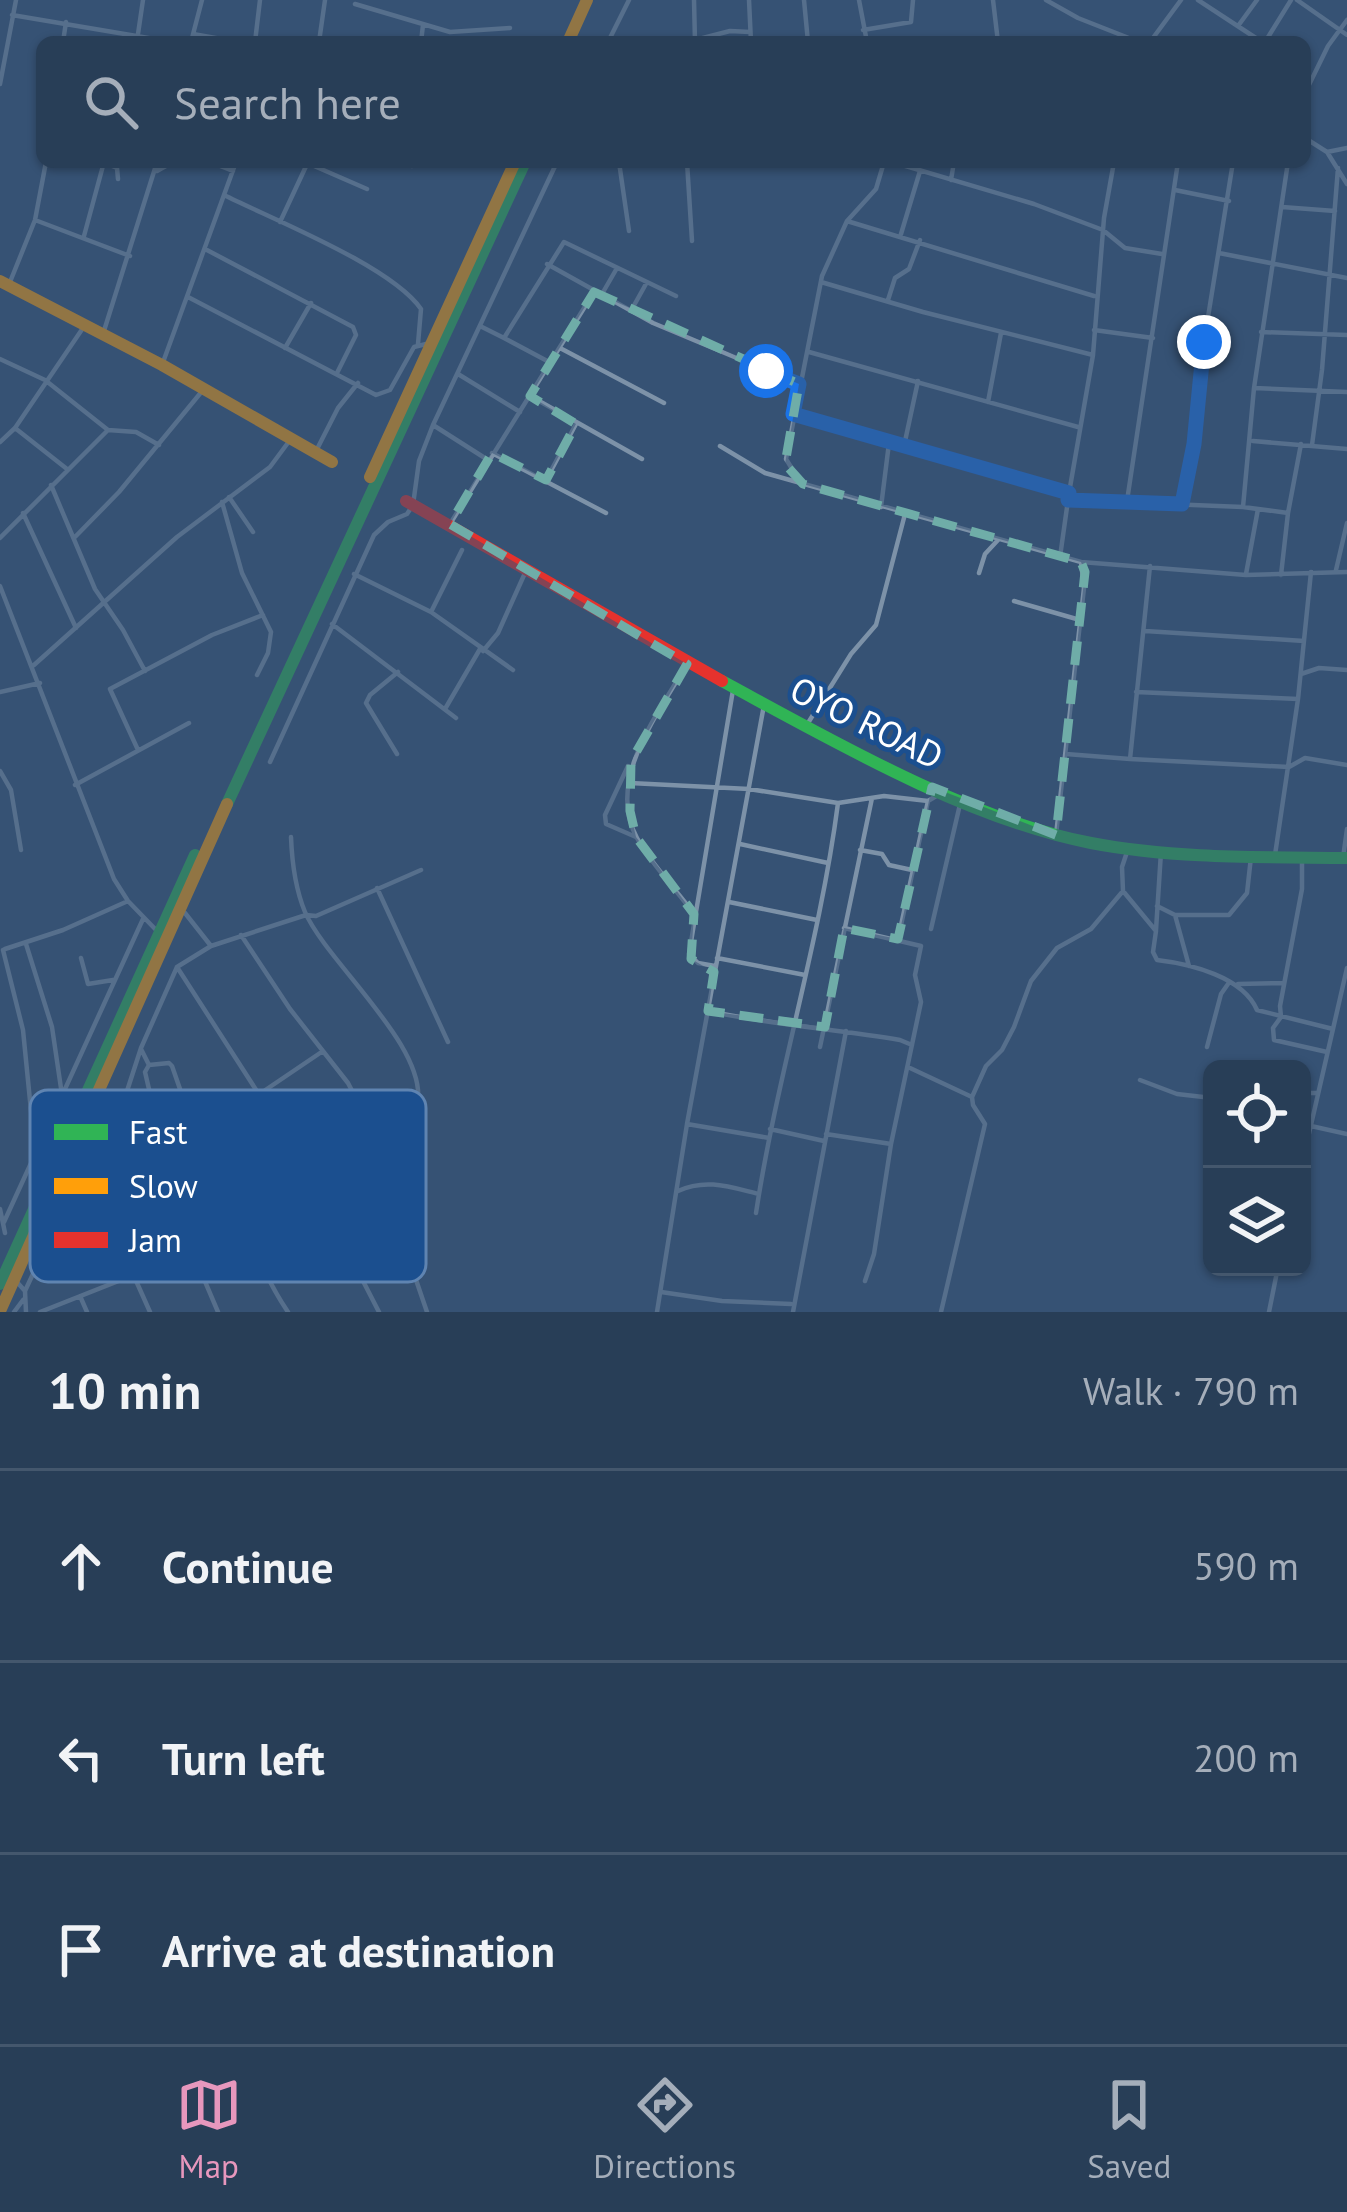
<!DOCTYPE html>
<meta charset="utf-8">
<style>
:root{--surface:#283e57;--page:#344961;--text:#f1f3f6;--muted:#a5aeba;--line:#44576d;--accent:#e797bd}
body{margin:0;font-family:"PT Sans",sans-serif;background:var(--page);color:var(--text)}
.controls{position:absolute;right:36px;bottom:36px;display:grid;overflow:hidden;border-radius:18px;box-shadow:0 3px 9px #0004}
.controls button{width:108px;height:108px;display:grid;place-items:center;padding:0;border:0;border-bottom:3px solid var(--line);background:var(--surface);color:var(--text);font:60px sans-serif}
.stop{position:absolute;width:36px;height:36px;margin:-27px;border:9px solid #1a73e8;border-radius:50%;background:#fff}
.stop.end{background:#1a73e8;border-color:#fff;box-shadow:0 3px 12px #0008}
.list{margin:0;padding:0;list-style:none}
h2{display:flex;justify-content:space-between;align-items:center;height:156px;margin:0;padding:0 48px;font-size:51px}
h2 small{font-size:39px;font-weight:400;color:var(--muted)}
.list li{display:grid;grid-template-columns:78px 1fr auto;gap:36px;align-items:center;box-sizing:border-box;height:192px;padding:0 48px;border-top:3px solid var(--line)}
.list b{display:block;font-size:45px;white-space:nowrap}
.list em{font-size:39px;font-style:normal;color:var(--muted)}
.icon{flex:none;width:66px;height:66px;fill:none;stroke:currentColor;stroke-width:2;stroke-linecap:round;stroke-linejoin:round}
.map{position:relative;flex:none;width:1347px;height:1312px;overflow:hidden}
.search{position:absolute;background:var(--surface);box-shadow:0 3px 9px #0004;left:36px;right:36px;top:36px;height:132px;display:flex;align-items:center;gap:30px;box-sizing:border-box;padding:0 42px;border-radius:18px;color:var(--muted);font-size:45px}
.sheet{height:732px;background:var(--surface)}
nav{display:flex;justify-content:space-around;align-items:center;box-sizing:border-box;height:168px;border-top:3px solid var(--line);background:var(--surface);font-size:33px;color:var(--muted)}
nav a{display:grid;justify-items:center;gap:6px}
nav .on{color:var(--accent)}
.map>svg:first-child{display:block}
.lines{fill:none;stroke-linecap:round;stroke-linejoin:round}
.street{stroke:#7d92a8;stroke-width:4.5}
.fast{stroke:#30b455;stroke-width:12}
.slow{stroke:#ff9f0a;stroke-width:12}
.jam{stroke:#e5322d;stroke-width:12}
.route{stroke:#1a73e8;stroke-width:15}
.marked{fill:none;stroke:#6fada8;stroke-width:9;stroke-dasharray:24 15;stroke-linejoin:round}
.labels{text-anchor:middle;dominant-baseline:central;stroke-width:10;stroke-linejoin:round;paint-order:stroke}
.street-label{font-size:36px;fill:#fff;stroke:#1b4f8f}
.key{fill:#1b4f8f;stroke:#5f84b1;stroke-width:3}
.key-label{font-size:33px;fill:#fff}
</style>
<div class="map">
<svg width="1347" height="1312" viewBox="0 0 1347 1312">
<rect width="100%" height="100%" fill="#365274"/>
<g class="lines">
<path class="street" d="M694 0 695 42
M749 0 751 42
M804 0 808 42
M859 0 867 42
M993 0 998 42
M1046 0 1078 18 1139 42
M1198 0 1262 42
M1297 0 1347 35
M355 4 450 32 510 28
M12 15 172 42
M1238 26 1257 0
M863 30 911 22 913 0
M138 34 143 0
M193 34 238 42
M695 40 730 31 750 32
M63 42 66 22
M191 42 202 0
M255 42 260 0
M319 42 325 0
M421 42 423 25
M608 42 629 0
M1150 42 1181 0
M1265 42 1291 0
M0 84 16 0
M1305 93 1328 46 1347 20
M1305 138 1327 152 1347 184
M1327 152 1347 148
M210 162 233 171
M305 162 367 189
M619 162 629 231
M687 162 692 241
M892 162 1034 204 1103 230 1125 248 1162 254
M105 163 117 168 118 179
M412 166 413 162
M157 171 173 162
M951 180 954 162
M1175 190 1229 201
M224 195C274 220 391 266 421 309L418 344
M1282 207 1335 211
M35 220 130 256
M847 221 1094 296
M280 222 308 162
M901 234 920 171
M84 236 104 162
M205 249 353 327 356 335 337 373
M1219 253 1347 278
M547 264 653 323 799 384
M10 282 35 220 46 162
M821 282 923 312 1093 355
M602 294 617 268
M188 297 376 395 390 390 414 347 426 344
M888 300 895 278 909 269 920 240
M632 309 647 282
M482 327 504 338 564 242 676 296
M1094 330 1153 338
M1261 332 1347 335
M103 334 157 162
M504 338 551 363
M285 348 311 303
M560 348 664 403
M809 352 1078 427
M0 359 45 380 108 430 136 432 159 445
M162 365 236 162
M458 374 520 412
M1254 388 1347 392
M532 397 642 459
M988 402 1001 333
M793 414 1069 493 1060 557
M433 425 488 460
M15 428 67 469
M1253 441 1347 449
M0 442 15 428 85 325
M1312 445 1322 370 1338 168
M720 446 765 473 1081 562 1084 588 1056 835
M904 446 918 381
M315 453 338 408 358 383
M492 453 606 513
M546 480 576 424
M799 480 786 459 822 276 847 221 876 189 884 162
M51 485 95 589 123 630 145 671
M1069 493 1093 355 1104 218 1114 162
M229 497 253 532
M1068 500 1243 507 1288 513
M1127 501 1178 162
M222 502 242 573 271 632 268 653 257 675
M1182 504 1194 444 1204 342 1233 162
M881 507 889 443
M1243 507 1254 388 1288 162
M23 513 76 628
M450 524 594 292
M75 537 119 492 203 390
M0 538 108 430
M1081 562 1246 575 1347 572
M1336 570 1347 523
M979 573 985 554 998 540
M354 574 431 612 513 670
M1246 574 1258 509
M1281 575 1288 513 1301 444
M0 586 114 879 128 901 158 932
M1014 601 1080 620
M431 612 462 550
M332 624 456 718
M1145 631 1304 641
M483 651 498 633 525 573
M687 664C659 713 605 780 637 838 651 864 676 889 694 914
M34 665 177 537 270 467 290 440
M1301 674 1319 668 1347 670
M0 692 40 683
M1136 692 1298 699
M445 709 480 649
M808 723 851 654 876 625 905 514
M138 750 110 689 212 635 263 615
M397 754 366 703 370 695 398 672
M1066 754 1130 759 1150 566
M1130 759 1289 767 1305 758 1347 765
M270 762 374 535 388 522 407 514 413 505 419 461 433 425 557 162
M628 766 605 815 606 824 636 837
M0 771 11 790 21 850
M630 783 749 789 838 803 884 796 928 801 943 792
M75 785 189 723
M291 837C292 863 295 888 305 912 327 963 431 1049 417 1106L367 1122
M740 844 828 863
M860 850 882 854 889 865 912 870
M1275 855 1298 699 1311 572
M1302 858V889L1280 1006 1281 1017 1273 1028 1274 1040 1327 1052
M1343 858 1347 829
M377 888 448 1042
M1123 891 1156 931 1153 952 1157 960C1191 964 1243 977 1257 1010L1333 1029
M729 902 817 920
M1157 906 1175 915H1229L1247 893 1251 857
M185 913 211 946
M1175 915 1189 966
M844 928 921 946 915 975 921 1002 891 1144 874 1254 865 1281
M931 929 961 800
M1156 930 1161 852
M241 935 290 1009 348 1083 364 1114 406 1222 414 1274 427 1312
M898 939 928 801
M26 944 52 1027 62 1095
M5 949 63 930 128 901
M3 950 23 1030 35 1151
M81 958 88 984 113 980
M717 958 805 975
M715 966 698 963 689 954 733 690
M177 967 298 1155 379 1312
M1238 984 1284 983
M708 1011C772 1025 836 1029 900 1040L912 1045
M820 1047 872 798
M1207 1047 1221 994 1228 984
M141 1049 149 1065 145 1072 187 1252
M149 1065 169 1063 172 1066 189 1115
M910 1068 972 1097 973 1105 985 1124 941 1312
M1140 1080 1177 1094 1212 1098
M1302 1093H1318
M258 1095 323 1051
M972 1097 986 1066 1002 1050 1014 1027 1031 981 1057 948 1091 929 1123 891 1122 867 1128 849
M687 1124 769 1138
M1311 1126 1347 1134
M770 1129 824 1141
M208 1131C237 1192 250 1256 288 1312
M826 1134 891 1144
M1302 1164 1347 968
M226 1169 284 1137
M116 1189 166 1165
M678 1191C706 1178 730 1187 759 1194
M68 1201 79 1232 84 1233 172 1199
M0 1209 5 1233
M756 1213C777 1075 820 942 838 803
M4 1222 143 919
M192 1251 218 1312
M133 1274 150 1312
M16 1281 25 1291 67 1201 127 1091 141 1048 177 967 211 946 306 915 316 916 421 870
M25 1291 26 1312
M661 1292 722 1301 791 1304
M80 1296 87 1312
M14 1312 23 1300
M40 1312 265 1223 321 1196
M657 1312 687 1124 764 705
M793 1312 846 1031
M1269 1312 1278 1267"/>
<path class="fast" d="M722 681C833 741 967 819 1091 843 1175 859 1262 857 1347 858
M227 804 525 162
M0 1284 195 855"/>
<path class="slow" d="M568 42 587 0
M0 281 162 365 332 462
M370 477 515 162
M0 1311 227 804"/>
<path class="jam" d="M406 501 722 681"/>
</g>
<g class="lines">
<path class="route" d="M766 371 799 384 793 414 1069 493 1068 500 1182 504 1194 444 1204 342"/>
</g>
<path d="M0 0H1347V1312H0ZM594 292 799 384 785 464 803 484 1081 562 1085 572 1056 835 932 787 898 939 844 928 825 1027 708 1011 714 972 691 959 694 914 636 837 630 811 631 761 687 664 450 524 492 453 546 480 576 424 530 396Z" fill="#365274" fill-opacity=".55" fill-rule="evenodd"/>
<path class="marked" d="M594 292 799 384 785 464 803 484 1081 562 1085 572 1056 835 932 787 898 939 844 928 825 1027 708 1011 714 972 691 959 694 914 636 837 630 811 631 761 687 664 450 524 492 453 546 480 576 424 530 396Z"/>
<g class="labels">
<g class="street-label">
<text transform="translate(867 722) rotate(26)">OYO ROAD</text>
</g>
</g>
<rect x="30" y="1090" width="396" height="192" rx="18" class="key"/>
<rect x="54" y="1124" width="54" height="16" fill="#30b455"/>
<rect x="54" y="1178" width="54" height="16" fill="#ff9f0a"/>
<rect x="54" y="1232" width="54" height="16" fill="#e5322d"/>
<g class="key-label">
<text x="129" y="1144">Fast</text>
<text x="129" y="1198">Slow</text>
<text x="129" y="1252">Jam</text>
</g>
</svg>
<div class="controls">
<button><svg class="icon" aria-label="locate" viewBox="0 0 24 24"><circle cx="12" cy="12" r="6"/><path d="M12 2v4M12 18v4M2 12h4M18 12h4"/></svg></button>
<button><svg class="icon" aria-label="layers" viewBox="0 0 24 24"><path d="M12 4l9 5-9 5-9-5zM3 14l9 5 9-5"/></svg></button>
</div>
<div class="stop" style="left:766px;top:371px"></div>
<div class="stop end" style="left:1204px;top:342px"></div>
<div class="search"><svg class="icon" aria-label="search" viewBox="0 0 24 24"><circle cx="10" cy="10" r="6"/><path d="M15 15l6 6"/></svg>Search here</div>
</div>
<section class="sheet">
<h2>10 min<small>Walk · 790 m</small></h2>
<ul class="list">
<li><svg class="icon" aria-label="ahead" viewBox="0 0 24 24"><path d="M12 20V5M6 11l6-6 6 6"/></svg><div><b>Continue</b></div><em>590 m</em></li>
<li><svg class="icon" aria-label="left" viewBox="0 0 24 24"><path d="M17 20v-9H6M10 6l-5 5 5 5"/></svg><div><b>Turn left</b></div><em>200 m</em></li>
<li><svg class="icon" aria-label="arrive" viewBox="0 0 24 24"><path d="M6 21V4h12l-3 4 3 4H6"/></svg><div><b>Arrive at destination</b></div></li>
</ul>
</section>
<nav>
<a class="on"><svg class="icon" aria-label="map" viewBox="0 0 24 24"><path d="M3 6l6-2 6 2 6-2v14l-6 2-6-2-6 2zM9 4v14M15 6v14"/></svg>Map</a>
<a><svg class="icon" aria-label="directions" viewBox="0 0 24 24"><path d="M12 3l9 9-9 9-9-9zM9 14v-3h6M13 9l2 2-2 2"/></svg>Directions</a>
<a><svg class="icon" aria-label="saved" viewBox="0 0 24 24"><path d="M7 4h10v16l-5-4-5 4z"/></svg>Saved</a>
</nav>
